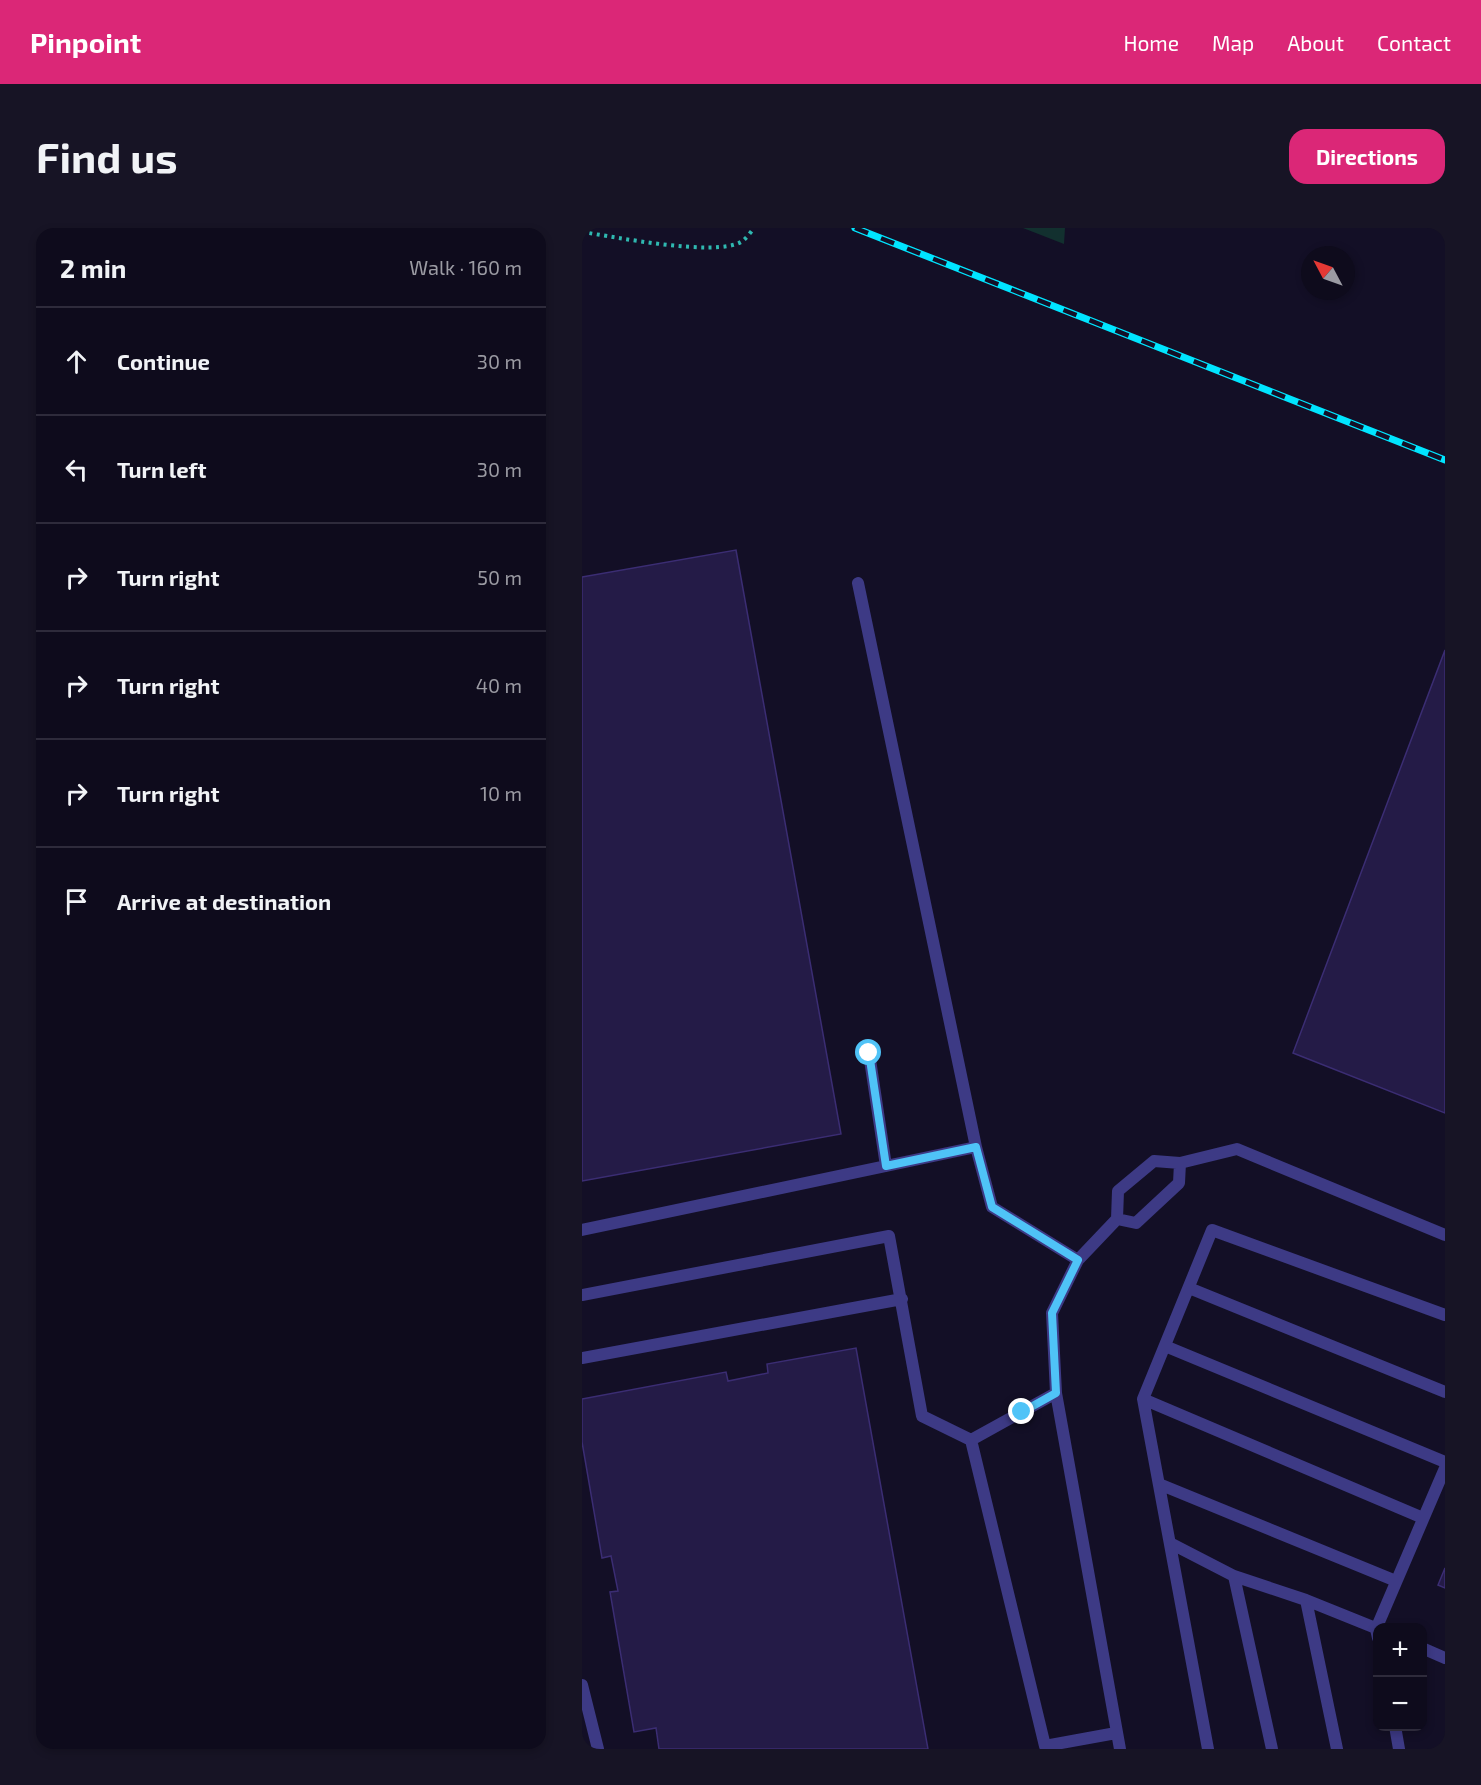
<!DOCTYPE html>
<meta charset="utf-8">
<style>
:root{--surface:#0e0b1c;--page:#171425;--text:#f1f3f6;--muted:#9b9ba3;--line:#2e2b3b;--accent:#db2777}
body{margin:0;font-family:"Exo 2",sans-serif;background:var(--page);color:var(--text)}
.controls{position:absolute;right:18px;bottom:18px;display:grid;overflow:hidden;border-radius:12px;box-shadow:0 3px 9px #0003}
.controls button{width:54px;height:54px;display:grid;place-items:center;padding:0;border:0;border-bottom:2px solid var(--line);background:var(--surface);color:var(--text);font:30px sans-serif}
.compass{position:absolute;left:719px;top:18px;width:54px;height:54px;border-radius:50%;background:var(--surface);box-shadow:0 3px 9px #0003;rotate:311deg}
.stop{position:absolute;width:18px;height:18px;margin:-14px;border:4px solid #4fc3f7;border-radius:50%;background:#fff}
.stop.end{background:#4fc3f7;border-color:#fff;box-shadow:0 2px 6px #0008}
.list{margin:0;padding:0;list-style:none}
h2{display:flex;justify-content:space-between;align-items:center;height:78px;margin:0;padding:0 24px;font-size:26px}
h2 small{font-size:20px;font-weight:400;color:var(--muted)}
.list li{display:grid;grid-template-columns:39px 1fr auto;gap:18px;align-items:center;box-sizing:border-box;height:108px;padding:0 24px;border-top:2px solid var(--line)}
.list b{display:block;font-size:22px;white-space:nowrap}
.list em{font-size:20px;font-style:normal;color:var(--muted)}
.icon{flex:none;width:33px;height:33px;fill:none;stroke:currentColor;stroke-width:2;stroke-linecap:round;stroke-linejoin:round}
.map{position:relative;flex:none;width:863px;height:1521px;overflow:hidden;border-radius:18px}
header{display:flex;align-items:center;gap:36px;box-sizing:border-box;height:84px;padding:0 30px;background:var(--accent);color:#fff}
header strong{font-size:28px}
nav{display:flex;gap:33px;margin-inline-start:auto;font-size:21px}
.intro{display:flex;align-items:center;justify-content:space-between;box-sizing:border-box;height:144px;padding:0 36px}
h1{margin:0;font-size:42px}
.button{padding:15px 27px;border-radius:18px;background:var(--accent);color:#fff;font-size:21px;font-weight:700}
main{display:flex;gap:36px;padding:0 36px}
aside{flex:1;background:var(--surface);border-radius:18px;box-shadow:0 3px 9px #0003}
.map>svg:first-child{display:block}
.green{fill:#12302f}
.building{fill:#241b47;stroke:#3b2d73;stroke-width:1.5}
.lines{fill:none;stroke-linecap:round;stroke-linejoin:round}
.path{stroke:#2fb8b0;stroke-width:4;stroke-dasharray:3 4.5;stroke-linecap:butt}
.lane{stroke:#3d3a85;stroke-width:12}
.rail-casing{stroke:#00e5ff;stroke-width:7}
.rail{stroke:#130f26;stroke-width:4.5;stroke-dasharray:14;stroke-linecap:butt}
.route{stroke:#4fc3f7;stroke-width:8}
</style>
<header>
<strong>Pinpoint</strong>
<nav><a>Home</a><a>Map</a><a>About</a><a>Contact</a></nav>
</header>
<div class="intro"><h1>Find us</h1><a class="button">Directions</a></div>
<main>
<aside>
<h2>2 min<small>Walk · 160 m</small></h2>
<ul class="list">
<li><svg class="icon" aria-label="ahead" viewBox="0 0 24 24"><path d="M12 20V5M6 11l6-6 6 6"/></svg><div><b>Continue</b></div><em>30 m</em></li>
<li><svg class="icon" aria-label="left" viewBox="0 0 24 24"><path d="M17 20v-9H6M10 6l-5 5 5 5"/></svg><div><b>Turn left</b></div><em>30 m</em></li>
<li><svg class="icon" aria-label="right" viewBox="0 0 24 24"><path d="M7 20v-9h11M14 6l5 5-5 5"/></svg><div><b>Turn right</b></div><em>50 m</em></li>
<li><svg class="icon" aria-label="right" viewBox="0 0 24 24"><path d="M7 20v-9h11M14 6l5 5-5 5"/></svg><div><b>Turn right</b></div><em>40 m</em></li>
<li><svg class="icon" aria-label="right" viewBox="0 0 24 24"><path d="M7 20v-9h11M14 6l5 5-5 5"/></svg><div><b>Turn right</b></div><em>10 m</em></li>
<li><svg class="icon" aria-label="arrive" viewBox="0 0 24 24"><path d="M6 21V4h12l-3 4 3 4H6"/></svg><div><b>Arrive at destination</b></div></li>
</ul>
</aside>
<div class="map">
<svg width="863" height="1521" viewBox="0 0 863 1521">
<rect width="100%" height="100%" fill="#130f26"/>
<path class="green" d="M441 0H483L482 16Z"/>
<path class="building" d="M154 322 259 906 0 953V349Z
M863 422V885L711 825Z
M274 1120 346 1521H77L74 1500 52 1504 28 1364 36 1363 29 1328 20 1330 0 1214V1171L144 1144 146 1153 186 1145 185 1136Z
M863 1340V1360L856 1357Z"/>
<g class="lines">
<path class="path" d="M0 4C34 9 132 29 159 14 164 11 169 4 172 0"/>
<path class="lane" d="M276 355 394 919 410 979 496 1032
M287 825 304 938
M535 991 554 995 597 955 598 935
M0 1002 394 919
M607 1060 863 1164
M0 1067 307 1008 340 1188 389 1212 474 1165 538 1521
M583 1118 863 1234
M0 1130 320 1071
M474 1165 470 1085 496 1032 535 991 536 963 572 933 598 935 655 921 863 1007
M561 1171 841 1290
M389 1212 463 1518 534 1505
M577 1256 814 1353
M588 1315 652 1348 724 1372 796 1401
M652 1348 690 1521
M724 1372 755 1521
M796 1410 794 1401 863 1240
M840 1420 863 1430
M0 1457 16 1521
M813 1498 817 1521
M626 1521 561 1171 630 1002 863 1087"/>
<g class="rail-casing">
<path id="rail" d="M273 0 863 232"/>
</g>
<use href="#rail" class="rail"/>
</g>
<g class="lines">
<path class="route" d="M287 825 304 938 394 919 410 979 496 1032 470 1085 474 1165 440 1184"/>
</g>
</svg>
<div class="controls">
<button>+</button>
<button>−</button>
</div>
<svg class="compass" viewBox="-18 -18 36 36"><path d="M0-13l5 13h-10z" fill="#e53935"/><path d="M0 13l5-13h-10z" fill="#9b9ba3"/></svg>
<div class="stop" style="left:287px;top:825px"></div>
<div class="stop end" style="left:440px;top:1184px"></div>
</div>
</main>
